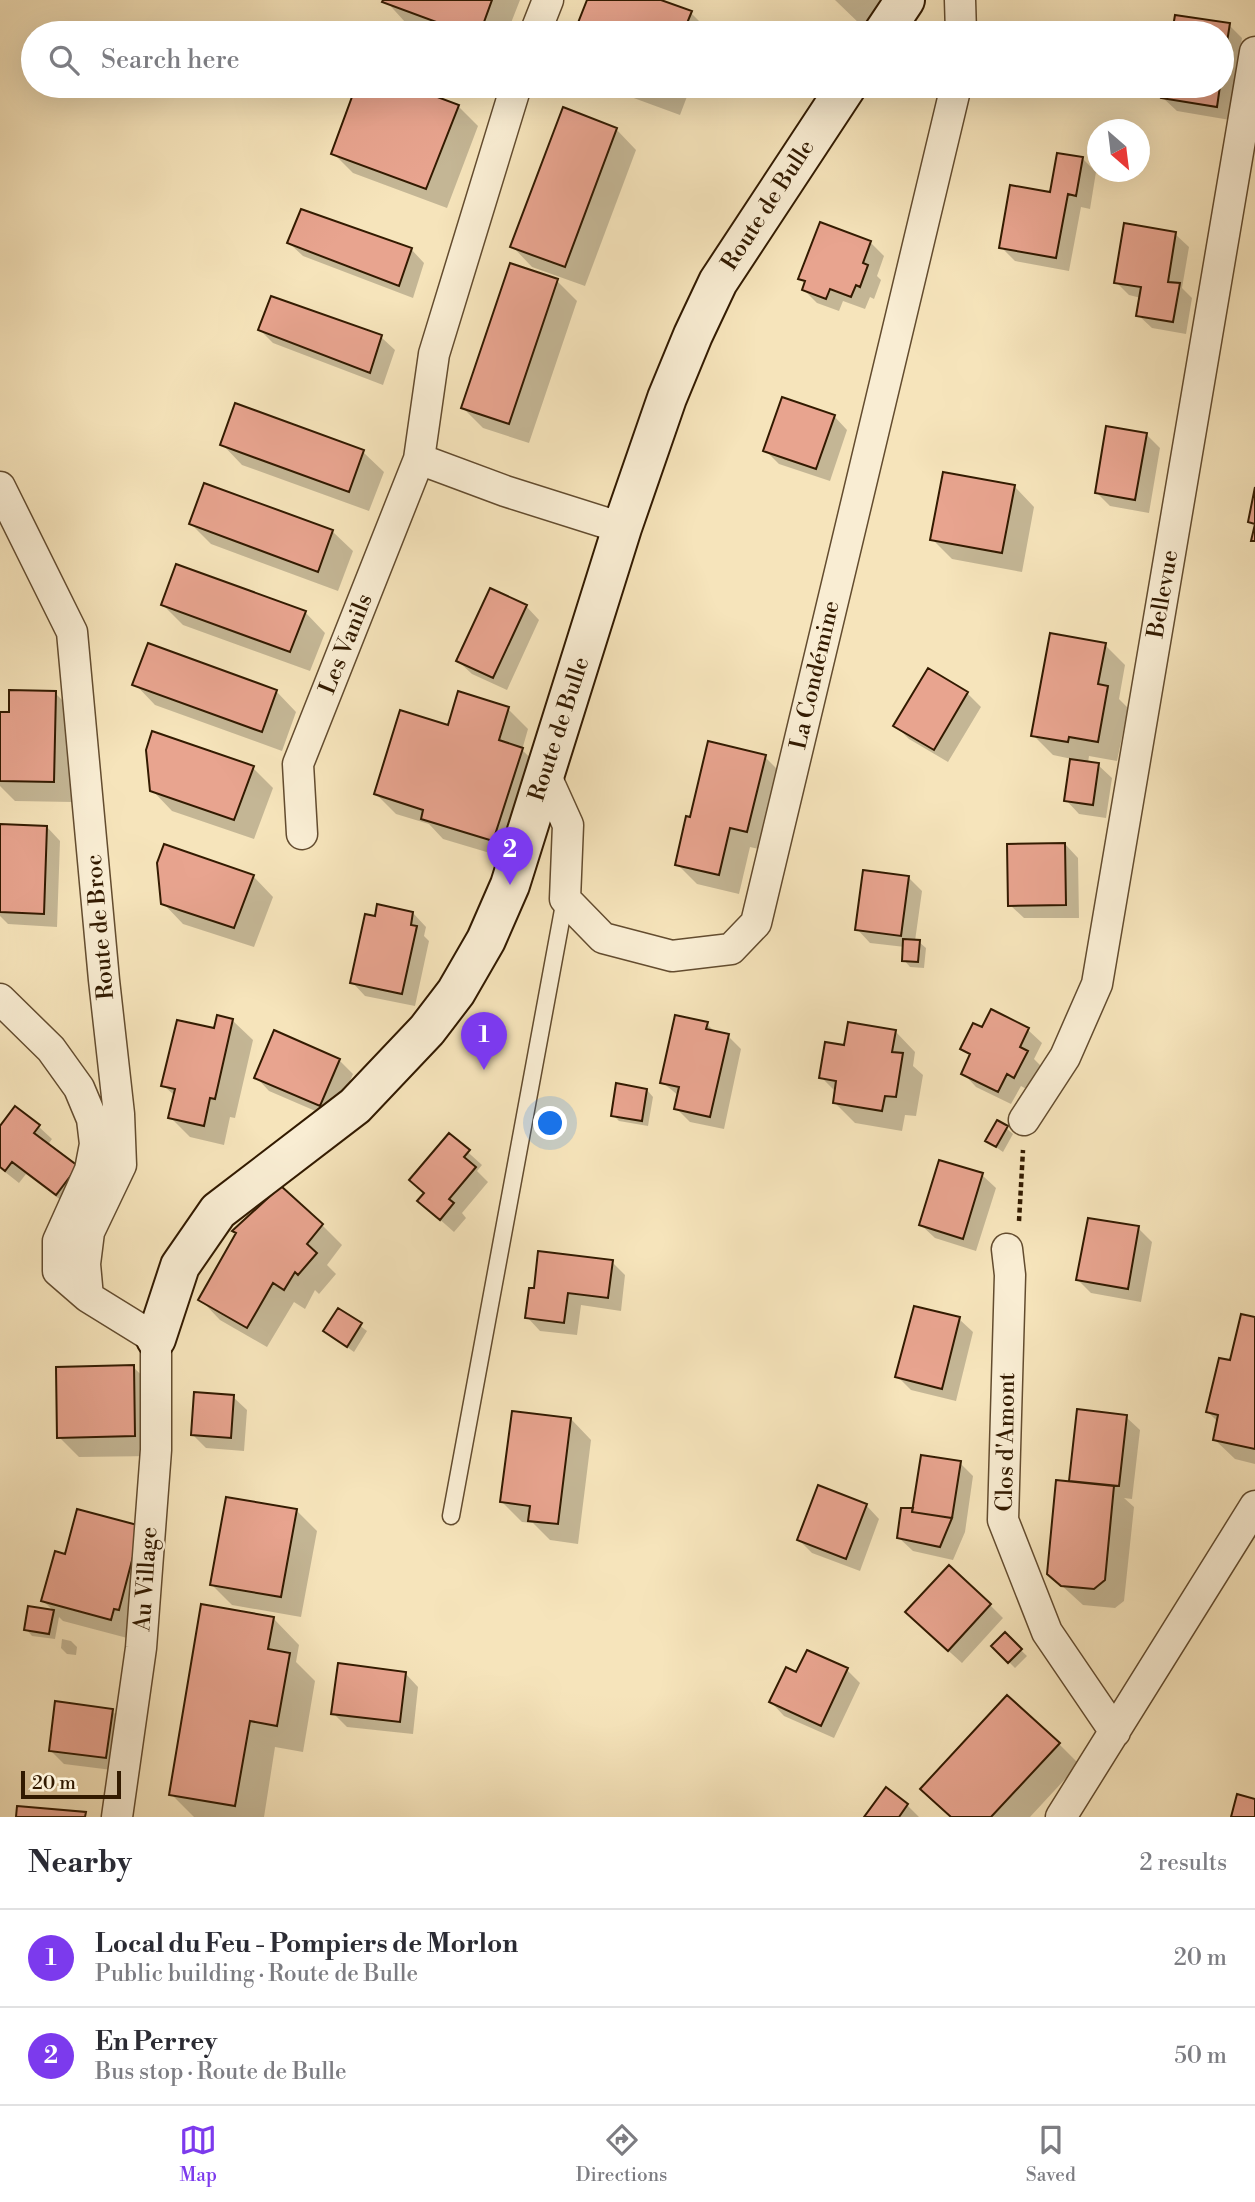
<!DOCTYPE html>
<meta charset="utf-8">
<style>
:root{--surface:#fff;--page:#f7f7f7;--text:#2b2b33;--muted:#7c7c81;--line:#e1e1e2;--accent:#7c3aed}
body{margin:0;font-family:"Libre Bodoni",serif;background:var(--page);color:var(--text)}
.compass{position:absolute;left:1087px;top:119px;width:63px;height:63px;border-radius:50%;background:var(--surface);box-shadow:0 7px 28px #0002;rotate:152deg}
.scale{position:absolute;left:21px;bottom:18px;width:100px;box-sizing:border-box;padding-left:7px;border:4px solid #321a00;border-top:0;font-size:19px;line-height:24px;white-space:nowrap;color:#321a00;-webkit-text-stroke:5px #f9edd3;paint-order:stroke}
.you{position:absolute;left:551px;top:1124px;width:24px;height:24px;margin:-18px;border:5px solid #fff;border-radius:50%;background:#1a73e8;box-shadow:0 0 0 10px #1a73e833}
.badge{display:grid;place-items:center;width:46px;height:46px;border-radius:50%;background:var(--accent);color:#fff;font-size:23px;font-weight:700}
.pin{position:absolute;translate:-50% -58px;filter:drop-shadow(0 2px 4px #0008)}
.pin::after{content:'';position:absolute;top:37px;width:24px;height:21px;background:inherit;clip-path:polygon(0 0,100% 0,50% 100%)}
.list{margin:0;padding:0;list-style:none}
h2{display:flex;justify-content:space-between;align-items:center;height:91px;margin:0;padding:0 28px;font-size:30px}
h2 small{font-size:23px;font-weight:400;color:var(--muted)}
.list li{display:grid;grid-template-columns:46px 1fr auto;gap:21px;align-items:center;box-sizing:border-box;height:98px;padding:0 28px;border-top:2px solid var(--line)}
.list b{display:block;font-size:26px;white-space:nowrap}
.list p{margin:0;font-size:23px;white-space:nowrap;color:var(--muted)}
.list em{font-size:23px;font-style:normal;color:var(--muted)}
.icon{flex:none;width:38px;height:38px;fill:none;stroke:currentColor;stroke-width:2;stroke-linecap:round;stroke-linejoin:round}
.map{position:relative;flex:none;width:1255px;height:1817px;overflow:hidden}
.search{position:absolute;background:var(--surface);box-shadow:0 7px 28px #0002;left:21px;right:21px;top:21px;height:77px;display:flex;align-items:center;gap:18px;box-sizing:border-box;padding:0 24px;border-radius:38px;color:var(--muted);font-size:26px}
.sheet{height:287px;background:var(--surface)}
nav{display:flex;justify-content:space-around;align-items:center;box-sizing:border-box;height:98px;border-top:2px solid var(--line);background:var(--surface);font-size:19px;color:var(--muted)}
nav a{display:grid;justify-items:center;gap:4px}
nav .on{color:var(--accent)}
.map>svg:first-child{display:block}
.shadow{fill:#0003}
.building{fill:#e8a48f;stroke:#321a00;stroke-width:2}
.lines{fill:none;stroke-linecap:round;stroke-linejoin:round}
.lane-casing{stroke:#634c2f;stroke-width:19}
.street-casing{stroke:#634c2f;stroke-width:33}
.secondary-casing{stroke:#321a00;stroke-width:42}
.path{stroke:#321a00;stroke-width:4.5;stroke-dasharray:5 3.5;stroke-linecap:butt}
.lane{stroke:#f9edd3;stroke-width:16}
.street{stroke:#f9edd3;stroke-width:30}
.secondary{stroke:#f9edd3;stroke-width:38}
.labels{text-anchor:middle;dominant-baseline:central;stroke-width:5;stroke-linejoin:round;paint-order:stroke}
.street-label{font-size:23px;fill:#321a00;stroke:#f9edd3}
</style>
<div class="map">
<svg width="1255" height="1817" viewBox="0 0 1255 1817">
<rect width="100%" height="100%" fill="#f6e4bb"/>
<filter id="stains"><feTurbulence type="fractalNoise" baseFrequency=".00286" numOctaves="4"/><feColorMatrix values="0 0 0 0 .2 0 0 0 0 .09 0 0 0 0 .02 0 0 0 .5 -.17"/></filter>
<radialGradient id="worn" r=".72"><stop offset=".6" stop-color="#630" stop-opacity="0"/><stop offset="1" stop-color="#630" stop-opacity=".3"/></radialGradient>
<path class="shadow" d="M385 0H520L507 33H436L405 22Z
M589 0H656L691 13 711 33H576Z
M835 0H889L863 27Z
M1176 17 1229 25 1242 38 1230 120 1177 111 1163 98 1165 86H1222V33H1173Z
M358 86H403L458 106 478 126 447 208 353 173 333 153Z
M601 86H691L680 115Z
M616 129 636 150 585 286 532 267 512 246Z
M1083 159 1096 172 1090 209 1081 207 1069 271 1015 261 1001 247Z
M1175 234 1189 247 1182 288 1192 298 1186 334 1152 328 1138 315 1141 298 1129 295 1116 282Z
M870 242 884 256 877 276 881 280 874 299 870 297 865 309 843 301 839 311 817 303 804 290 806 284 800 278Z
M289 243 411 249 424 263 413 298 303 256Z
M557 281 577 301 529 443 483 428 463 408Z
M260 330 381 337 395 350 383 385 273 343Z
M834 416 847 430 830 481 779 464 765 450Z
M1146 434 1160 448 1149 513 1110 506 1097 493Z
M222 444 363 452 384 472 369 511 242 465Z
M1014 486 1034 507 1022 572 952 559 932 539Z
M191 524 332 531 353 551 338 591 211 544Z
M163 605 305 612 325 633 310 671 183 625Z
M526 606 539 620 507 690 472 674 458 661Z
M1105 645 1125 665 1119 699 1128 708 1117 761 1089 756 1088 763 1098 765 1112 778 1106 818 1079 814 1066 800 1072 759 1053 755 1033 735Z
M929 670 967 693 981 707 948 762 909 739 896 726Z
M135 684 276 691 296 712 282 751 155 705Z
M55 693 75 713 73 802 15 801 0 786V714H10Z
M508 709 528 729 522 750 542 769 513 860 443 839 429 824 396 814 376 794 449 727Z
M765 757 785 777 767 851 750 847 739 894 697 884 677 864 691 819Z
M253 768 273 788 254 839 172 811 152 790Z
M0 825 47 827 60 841 57 927 8 924 0 916Z
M1065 844 1078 858 1079 918H1024L1010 905Z
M253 876 273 897 254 947 183 924 163 903Z
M908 877 922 891 915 941 919 942 926 948 924 968 910 967 904 960 905 947 870 943 857 929Z
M413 913 426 927 424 936 429 941 415 1006 365 996 352 982 376 918Z
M992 1012 1028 1030 1042 1043 1034 1059 1041 1066 1028 1090 1021 1086 1011 1104 976 1087 963 1073 971 1057 962 1048 983 1030Z
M232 1020 253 1040 235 1118 230 1117 224 1145 190 1137 170 1117 175 1096 163 1085 215 1030Z
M707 1024 716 1033 728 1036 741 1049 724 1129 690 1122 676 1108 679 1096 662 1082Z
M895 1031 915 1052 913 1066 923 1075 916 1116 905 1115 902 1131 855 1123 834 1102 836 1092 821 1077Z
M339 1060 353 1074 334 1119 269 1091 256 1077Z
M647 1090 653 1097 648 1126 619 1121 613 1115Z
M38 1126 52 1139 47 1146 77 1168 70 1207 26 1174 19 1183 0 1168V1129Z
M1006 1128 1013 1134 1003 1152 987 1141Z
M449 1135 482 1165 477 1171 488 1182 462 1213 466 1218 454 1232 419 1201 425 1194Z
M982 1175 996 1188 976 1251 935 1238 921 1225Z
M322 1225 342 1245 327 1265 336 1274 319 1294 315 1290 305 1309 294 1302 267 1347 220 1320 200 1299Z
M1138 1228 1152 1242 1141 1302 1091 1293 1078 1280Z
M612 1262 625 1275 621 1311 581 1305 577 1335 540 1331 527 1317Z
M339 1310 367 1331 354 1352 325 1331Z
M959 1319 973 1332 956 1401 911 1390 897 1376Z
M1255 1319V1464L1235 1459 1214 1439 1218 1422 1208 1412Z
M133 1367 154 1387V1456L79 1457 59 1437Z
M233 1397 247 1410 244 1451 206 1448 193 1435Z
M1126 1417 1140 1430 1132 1499 1124 1498 1134 1507 1124 1601 1115 1608 1083 1605 1048 1573 1074 1483 1070 1480Z
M571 1419 591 1440 578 1544 550 1540 533 1523 522 1522 502 1502Z
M960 1463 973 1476 965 1532 953 1560 913 1551 899 1538 914 1509Z
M866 1505 879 1519 860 1571 812 1553 799 1540Z
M297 1511 317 1531 301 1617 232 1605 212 1585Z
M140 1528 131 1639 63 1621 59 1617 55 1639 32 1636 26 1629 30 1608 55 1612 43 1601 66 1556Z
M990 1605 1003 1618 962 1663 921 1626Z
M273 1618 299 1645 296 1662 315 1681 303 1752 275 1747 264 1817H194L171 1794Z
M1005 1635 1027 1656 1015 1668 993 1646Z
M62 1639 71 1641 77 1647 76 1655 67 1654 61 1648Z
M847 1670 860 1683 834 1738 784 1716 771 1702Z
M405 1673 418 1687 413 1734 347 1727 333 1713Z
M112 1711 126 1724 120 1771 64 1764 50 1750Z
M1059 1744 1079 1764 1030 1817H951Z
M907 1805 919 1817H867Z"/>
<path class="building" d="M383 0H492L480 33H466L382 2Z
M587 0H661L692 11 683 33H574Z
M1175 15 1230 23 1222 74V33H1172Z
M356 86H408L459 105 426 189 331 154Z
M632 86H663L659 96Z
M1163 86H1220L1217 107 1161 98Z
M563 107 617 128 565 267 510 247Z
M1057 153 1083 157 1076 196 1068 194 1056 258 999 248 1010 185 1050 192Z
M301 209 412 248 399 286 287 243Z
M820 222 871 241 863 263 868 265 860 287 856 285 851 297 830 289 826 299 802 290 805 281 798 279Z
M1124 223 1176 232 1168 282 1180 283 1173 322 1136 316 1141 287 1114 283Z
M510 263 558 279 509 424 461 408Z
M271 296 382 335 370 373 258 330Z
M782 397 835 415 816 469 763 451Z
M235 403 364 450 349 492 220 445Z
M1106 426 1147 433 1135 500 1095 493Z
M943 472 1015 485 1002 553 930 540Z
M204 483 333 530 318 572 189 524Z
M1255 487V541H1251L1255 524 1248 522Z
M176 564 306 611 290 652 161 605Z
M490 588 527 605 493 678 456 661Z
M1050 633 1106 643 1098 684 1108 686 1098 742 1069 737 1068 742 1031 736Z
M148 643 277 690 262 732 132 685Z
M928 668 968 692 934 750 893 726Z
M9 690 56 691 54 782 0 781V712H9Z
M458 691 509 707 499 740 523 748 493 841 421 819 423 810 374 794 400 710 448 725Z
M152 731 254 766 234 820 150 791 146 750Z
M708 741 766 755 747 832 730 828 719 875 675 865 686 816 690 817Z
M1070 759 1099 763 1093 805 1064 801Z
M0 824 47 826 44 914 0 912Z
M1065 843 1066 905 1008 906 1007 844Z
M164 844 254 875 234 928 161 904 157 863Z
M863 870 909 876 901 936 855 930Z
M377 904 413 912 411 925 417 926 402 994 350 983 365 914 375 916Z
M903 939 920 940 918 962 902 961Z
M991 1009 1029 1028 1020 1047 1028 1051 1014 1078 1007 1074 998 1092 961 1074 970 1054 960 1049 973 1023 982 1027Z
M217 1015 233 1019 215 1099 210 1098 204 1126 168 1118 175 1089 161 1086 177 1020 214 1028Z
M675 1015 708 1022 706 1029 729 1034 710 1117 674 1109 679 1087 660 1083Z
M848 1022 896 1030 892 1052 903 1053 896 1097 885 1096 882 1111 833 1103 836 1081 819 1078 825 1042 844 1045Z
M274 1030 340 1059 320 1106 254 1078Z
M616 1083 647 1089 642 1121 611 1116Z
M15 1106 40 1125 34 1133 78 1166 56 1195 12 1162 5 1171 0 1167V1126Z
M997 1120 1008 1126 996 1147 985 1141Z
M449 1133 470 1150 464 1157 476 1167 449 1199 454 1203 440 1220 417 1201 424 1193 409 1180Z
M939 1160 983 1173 963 1239 919 1225Z
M281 1186 323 1224 307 1244 317 1253 298 1275 295 1272 284 1290 273 1283 247 1328 198 1300 236 1233 232 1231Z
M1088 1218 1139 1226 1128 1289 1076 1280Z
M538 1251 613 1260 608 1298 568 1293 564 1323 525 1318 529 1288H534Z
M914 1306 960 1317 942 1389 895 1377Z
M338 1308 362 1323 347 1347 323 1331Z
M1241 1314 1255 1317V1449L1213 1440 1218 1415 1206 1412 1219 1358 1230 1360Z
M134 1365 135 1436 57 1438 56 1367Z
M194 1392 234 1395 231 1438 191 1435Z
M1077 1409 1127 1415 1119 1486 1069 1481Z
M512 1411 571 1418 558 1524 528 1521 530 1506 500 1502Z
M921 1455 961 1461 952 1518 912 1512Z
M1056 1480 1114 1486 1105 1580 1094 1589 1061 1586 1047 1574Z
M818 1485 867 1504 846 1559 797 1540Z
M226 1497 297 1509 281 1597 210 1585Z
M901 1508H913L912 1512 952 1518 940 1547 897 1538Z
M77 1509 141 1526 119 1610 114 1609 111 1620 41 1601 55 1551 65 1554Z
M949 1565 991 1604 948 1651 905 1612Z
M201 1604 274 1617 268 1649 290 1653 277 1726 250 1721 235 1806 169 1795Z
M28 1606 54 1610 49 1634 24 1630Z
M1005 1632 1022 1649 1008 1663 991 1646Z
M807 1650 848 1668 821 1726 769 1702 786 1667 796 1672Z
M338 1663 406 1672 400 1722 331 1714Z
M1007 1695 1060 1743 991 1817H951L920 1789Z
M55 1701 113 1709 106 1758 49 1751Z
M886 1787 908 1804 899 1817H864Z
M1237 1794 1255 1799V1817H1231Z
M17 1806 86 1812 85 1817H16Z"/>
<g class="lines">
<g class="lane-casing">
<path id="lane" d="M451 1516 565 899"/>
</g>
<g class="street-casing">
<path id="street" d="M960 0 961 33
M535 33 548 0
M516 86 434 354 419 459 505 491 622 528
M0 487 72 632 104 980 119 1114 121 1165 89 1232 85 1264 88 1297 156 1339V1450L141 1648 117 1817
M545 774 568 825 565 899 603 938 672 956 731 949 756 923 956 86
M302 834 298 764 419 459
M0 999 51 1049 79 1088 92 1119 95 1144 90 1170 58 1241V1271L88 1297
M1024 1120 1065 1057 1097 984 1255 52
M1007 1249 1010 1275 1003 1520 1047 1632 1115 1732
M1061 1817 1255 1506"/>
</g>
<g class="secondary-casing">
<path id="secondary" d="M883 33 905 0
M156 1339 180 1266 218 1211 355 1106 427 1030 456 992 486 940 510 885 622 528 667 398 693 335 718 282 847 86"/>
</g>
<path class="path" d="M1019 1221 1023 1150"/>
<use href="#lane" class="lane"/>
<use href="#street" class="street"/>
<use href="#secondary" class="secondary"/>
</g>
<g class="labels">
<g class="street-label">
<text transform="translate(768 205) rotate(-57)">Route de Bulle</text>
<text transform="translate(1163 594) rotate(-80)">Bellevue</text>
<text transform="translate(346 644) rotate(-68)">Les Vanils</text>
<text transform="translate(815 675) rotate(-77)">La Condémine</text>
<text transform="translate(559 729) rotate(-72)">Route de Bulle</text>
<text transform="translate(100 927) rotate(-95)">Route de Broc</text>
<text transform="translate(1006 1442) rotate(-89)">Clos d'Amont</text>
<text transform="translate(146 1579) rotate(-86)">Au Village</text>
</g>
</g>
<rect width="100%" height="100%" filter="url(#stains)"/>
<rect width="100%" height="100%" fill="url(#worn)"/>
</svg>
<svg class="compass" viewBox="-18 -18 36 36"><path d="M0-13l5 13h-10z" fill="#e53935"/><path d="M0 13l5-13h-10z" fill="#7c7c81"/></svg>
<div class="scale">20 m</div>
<div class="you"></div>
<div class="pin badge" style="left:484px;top:1070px">1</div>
<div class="pin badge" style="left:510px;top:885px">2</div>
<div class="search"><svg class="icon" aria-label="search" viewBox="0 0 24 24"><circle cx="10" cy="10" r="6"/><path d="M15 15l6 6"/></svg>Search here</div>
</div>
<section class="sheet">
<h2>Nearby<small>2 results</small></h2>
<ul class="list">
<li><span class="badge">1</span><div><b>Local du Feu - Pompiers de Morlon</b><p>Public building · Route de Bulle</p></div><em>20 m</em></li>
<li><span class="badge">2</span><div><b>En Perrey</b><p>Bus stop · Route de Bulle</p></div><em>50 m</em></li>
</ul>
</section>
<nav>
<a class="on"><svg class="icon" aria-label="map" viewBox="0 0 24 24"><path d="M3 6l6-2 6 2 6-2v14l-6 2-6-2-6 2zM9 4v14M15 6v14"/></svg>Map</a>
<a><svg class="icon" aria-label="directions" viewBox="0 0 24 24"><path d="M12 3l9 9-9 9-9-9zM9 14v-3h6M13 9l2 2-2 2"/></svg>Directions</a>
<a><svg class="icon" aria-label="saved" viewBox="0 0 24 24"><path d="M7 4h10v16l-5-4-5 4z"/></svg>Saved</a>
</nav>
